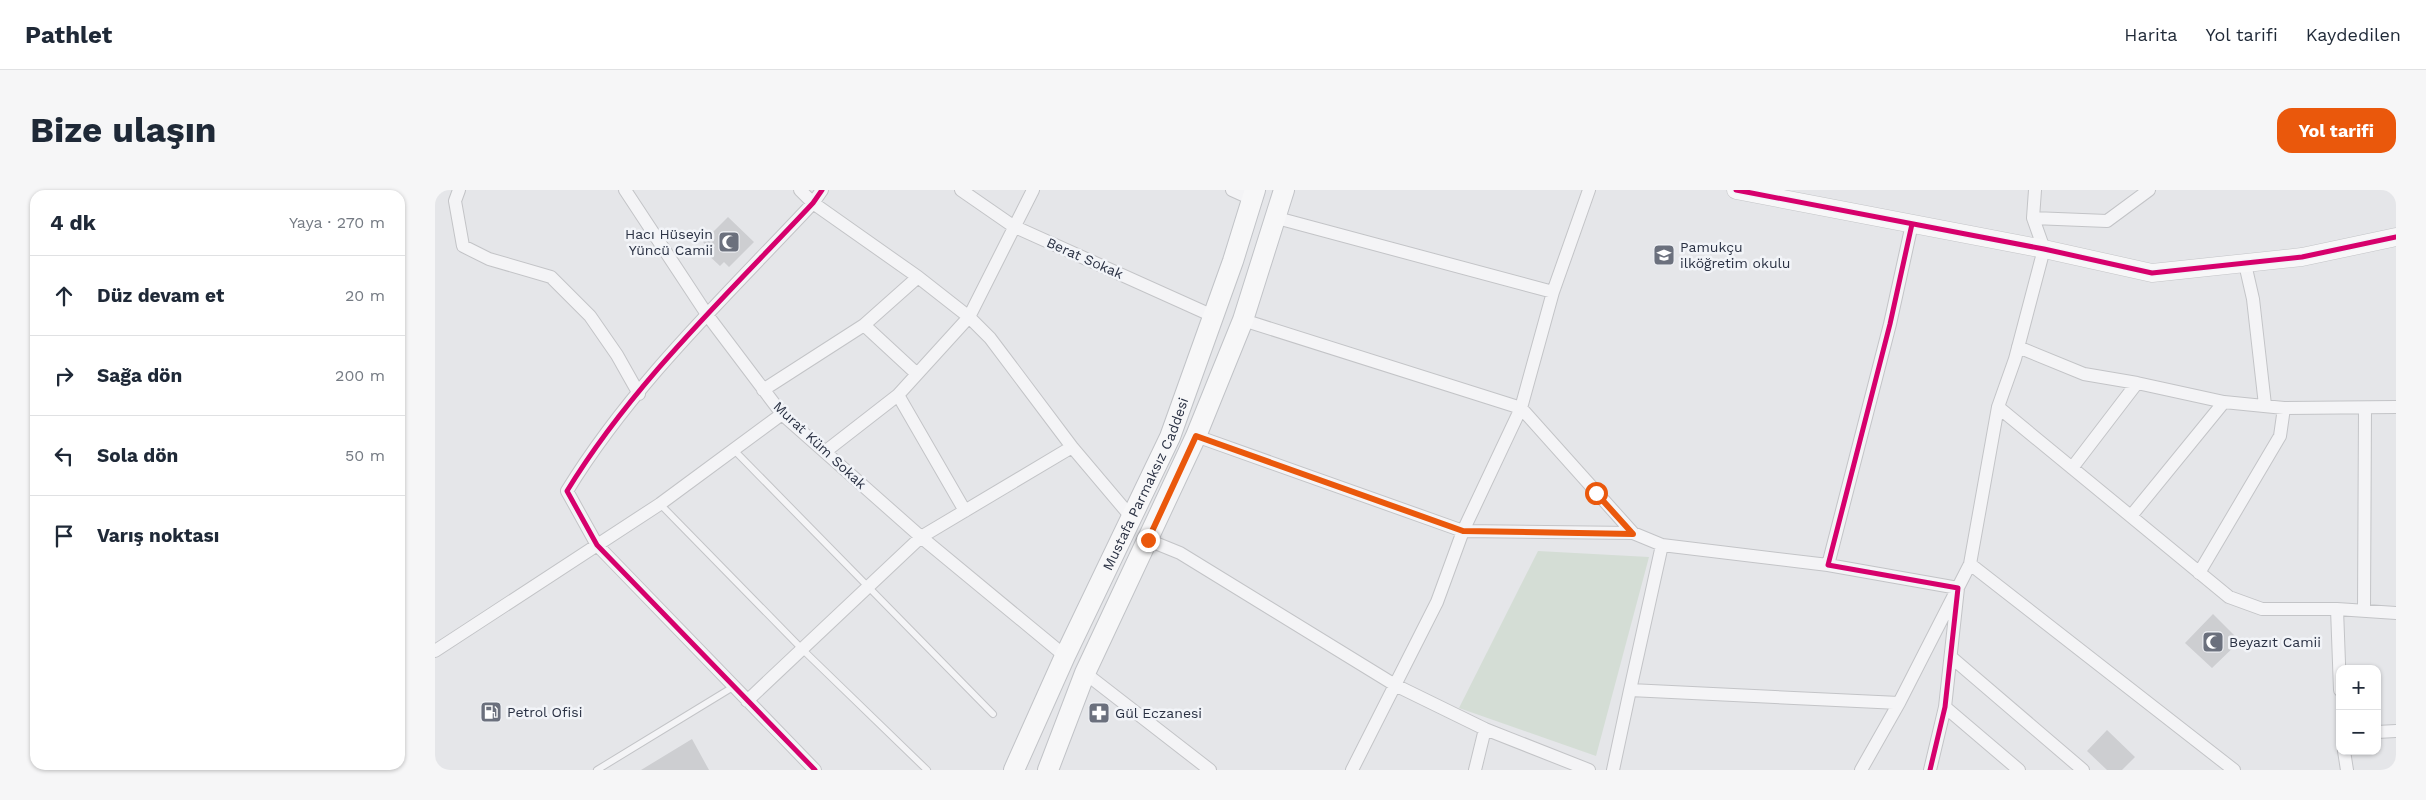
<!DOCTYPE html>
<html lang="tr">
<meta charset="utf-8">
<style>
:root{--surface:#fff;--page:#f6f6f7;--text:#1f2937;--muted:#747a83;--line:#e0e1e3;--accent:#ea580c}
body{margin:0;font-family:"Work Sans",sans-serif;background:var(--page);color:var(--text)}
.controls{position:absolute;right:15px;bottom:15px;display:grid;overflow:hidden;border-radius:10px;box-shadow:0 1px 4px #0004}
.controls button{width:45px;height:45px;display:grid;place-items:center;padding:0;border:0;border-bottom:1px solid var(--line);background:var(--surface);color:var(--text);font:25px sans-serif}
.stop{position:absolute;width:15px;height:15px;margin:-11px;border:4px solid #ea580c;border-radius:50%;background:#fff}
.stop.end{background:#ea580c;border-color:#fff;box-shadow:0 1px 5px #0008}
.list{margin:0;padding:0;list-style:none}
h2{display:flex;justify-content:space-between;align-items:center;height:65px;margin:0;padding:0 20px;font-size:21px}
h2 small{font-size:16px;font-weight:400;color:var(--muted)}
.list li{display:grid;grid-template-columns:32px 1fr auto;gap:15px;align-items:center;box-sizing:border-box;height:80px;padding:0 20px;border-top:1px solid var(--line)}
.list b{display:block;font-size:19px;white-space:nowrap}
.list em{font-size:16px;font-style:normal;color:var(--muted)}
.icon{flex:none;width:28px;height:28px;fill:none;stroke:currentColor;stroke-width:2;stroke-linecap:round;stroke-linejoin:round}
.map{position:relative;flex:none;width:1961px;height:580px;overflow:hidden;border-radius:15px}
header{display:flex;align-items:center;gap:30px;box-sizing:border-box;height:70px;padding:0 25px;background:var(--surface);border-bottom:1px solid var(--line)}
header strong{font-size:24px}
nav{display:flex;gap:28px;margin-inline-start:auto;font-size:18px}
.intro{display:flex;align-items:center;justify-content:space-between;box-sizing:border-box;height:120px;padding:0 30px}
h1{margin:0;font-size:35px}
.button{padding:12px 22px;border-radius:15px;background:var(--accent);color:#fff;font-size:18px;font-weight:700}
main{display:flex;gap:30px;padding:0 30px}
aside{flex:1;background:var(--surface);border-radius:15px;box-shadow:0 1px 4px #0004}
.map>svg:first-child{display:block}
.green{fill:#d4ddd5}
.building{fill:#cdced1}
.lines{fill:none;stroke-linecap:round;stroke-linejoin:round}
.lane-casing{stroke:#c3c4c7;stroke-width:8}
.street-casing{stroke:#c3c4c7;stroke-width:14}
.secondary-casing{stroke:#c3c4c7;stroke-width:19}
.primary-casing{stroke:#c1c3c7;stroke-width:22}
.lane{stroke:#f4f4f6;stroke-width:6}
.street{stroke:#f4f4f6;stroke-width:12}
.secondary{stroke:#f7f7f8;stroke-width:18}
.primary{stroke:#f7f7f8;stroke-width:20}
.cycleway-casing{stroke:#f2f4f8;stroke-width:8}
.cycleway{stroke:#d6006c;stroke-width:5}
.route{stroke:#ea580c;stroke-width:6}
.labels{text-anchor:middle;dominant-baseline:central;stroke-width:5;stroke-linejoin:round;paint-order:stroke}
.poi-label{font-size:14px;fill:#2a3143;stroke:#f2f4f8;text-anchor:start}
.street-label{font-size:14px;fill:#2a3143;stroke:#f2f4f8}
</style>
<header>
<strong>Pathlet</strong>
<nav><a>Harita</a><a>Yol tarifi</a><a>Kaydedilen</a></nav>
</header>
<div class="intro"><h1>Bize ulaşın</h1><a class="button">Yol tarifi</a></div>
<main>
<aside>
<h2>4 dk<small>Yaya · 270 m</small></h2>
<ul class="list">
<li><svg class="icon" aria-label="ahead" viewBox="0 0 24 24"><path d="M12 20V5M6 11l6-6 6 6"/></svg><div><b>Düz devam et</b></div><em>20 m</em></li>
<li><svg class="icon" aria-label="right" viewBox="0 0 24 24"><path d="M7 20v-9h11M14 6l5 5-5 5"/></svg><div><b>Sağa dön</b></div><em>200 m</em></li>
<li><svg class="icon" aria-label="left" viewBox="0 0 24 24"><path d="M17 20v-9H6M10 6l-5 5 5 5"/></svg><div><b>Sola dön</b></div><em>50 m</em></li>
<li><svg class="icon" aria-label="arrive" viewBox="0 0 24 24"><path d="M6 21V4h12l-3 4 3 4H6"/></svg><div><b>Varış noktası</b></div></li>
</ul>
</aside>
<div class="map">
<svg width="1961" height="580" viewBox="0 0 1961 580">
<rect width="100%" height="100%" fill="#e5e6e9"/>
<path class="green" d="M1103 361 1214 367 1161 566 1024 518Z"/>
<path class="building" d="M293 27 319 52 294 77 289 72 285 76 270 62 275 59 268 52Z
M1778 424 1805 451 1777 478 1750 453Z
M1672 540 1700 567 1687 580H1672L1652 561Z
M257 549 274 580H206Z"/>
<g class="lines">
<g class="lane-casing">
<path id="lane" d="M298 259 558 524
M225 314 367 459 492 580
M162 580 298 497"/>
</g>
<g class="street-casing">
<path id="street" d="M24 0 20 11 28 56 54 69 116 87 155 126 182 165 204 204
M190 0 273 126 347 224 486 347 630 466
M365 0 378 13 483 87 534 127 555 148 637 257 697 328
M526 0 578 36 778 126
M797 0 817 9
M842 28 1118 102
M1598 28 1672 31 1714 0
M1477 34 1455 134 1393 375 1523 398 1510 517 1495 580
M1810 74 1818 109 1830 215
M808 130 1086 218 1198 343
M429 135 482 184
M1583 157 1649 184 1702 193 1789 212 1849 218 1961 217
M328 200 429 135 483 87
M463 205 530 321
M1563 217 1794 407 1827 419H1902L1961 423
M761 246 1028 341 1198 343 1227 355 1393 375
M391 261 463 205 534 127 598 0
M1637 278 1702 193
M1696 326 1789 212
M713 350 745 363 960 495 1050 539 1154 580
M1535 374 1799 580
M1764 383 1845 246 1849 218
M1902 419 1905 500
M1929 421 1930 219
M0 461 225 314 347 224
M1516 467 1648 580
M650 483 775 580
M1195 500 1227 355
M312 511 486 347 637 257
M1510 517 1584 580
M1942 542 1961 541
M1909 561 1912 580
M380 580 162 355 132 301C198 193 293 104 378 13L387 0
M917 580 1002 412 1028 341 1086 218 1118 102 1154 0
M1040 580 1050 539
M1178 580 1195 500 1464 513
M1426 580 1464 513 1535 374 1563 217 1580 169 1609 59 1598 28 1600 0"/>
</g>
<g class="secondary-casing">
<path id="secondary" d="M1301 0 1609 59 1717 83 1867 67 1961 47"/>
</g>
<g class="primary-casing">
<g id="primary">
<path id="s1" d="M579 580 630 466 735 247 798 71 820 0"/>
<path d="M613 580 650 483 761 246 808 130 849 0"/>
</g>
</g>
<use href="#lane" class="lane"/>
<use href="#street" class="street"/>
<use href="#secondary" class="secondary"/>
<use href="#primary" class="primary"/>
<g class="cycleway-casing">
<path id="cycleway" d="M1301 0 1609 59 1717 83 1867 67 1961 47
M1477 34 1455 134 1393 375 1523 398 1510 517 1495 580
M380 580 162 355 132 301C198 193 293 104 378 13L387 0"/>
</g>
<use href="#cycleway" class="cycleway"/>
</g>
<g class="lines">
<path class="route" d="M713 350 761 246 1028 341 1198 344 1161 303"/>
</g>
<defs>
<g id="mosque-square" transform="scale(1.125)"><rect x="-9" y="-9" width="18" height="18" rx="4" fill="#6b707d" stroke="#f2f4f8"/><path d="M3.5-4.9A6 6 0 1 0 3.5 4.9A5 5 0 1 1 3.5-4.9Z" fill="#fff"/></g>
<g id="school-square" transform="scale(1.125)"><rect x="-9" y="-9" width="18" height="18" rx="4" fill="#6b707d" stroke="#f2f4f8"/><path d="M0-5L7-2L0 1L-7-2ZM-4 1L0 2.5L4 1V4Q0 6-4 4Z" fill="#fff"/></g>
<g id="fuel-square" transform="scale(1.125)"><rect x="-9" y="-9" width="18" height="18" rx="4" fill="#6b707d" stroke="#f2f4f8"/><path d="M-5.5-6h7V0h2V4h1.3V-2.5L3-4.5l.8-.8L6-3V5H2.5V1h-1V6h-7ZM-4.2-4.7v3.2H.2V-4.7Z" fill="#fff"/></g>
<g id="pharmacy-square" transform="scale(1.125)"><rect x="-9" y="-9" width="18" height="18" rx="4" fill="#6b707d" stroke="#f2f4f8"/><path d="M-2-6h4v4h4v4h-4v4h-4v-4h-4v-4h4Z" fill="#fff"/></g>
</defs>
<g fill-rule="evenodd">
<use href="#mosque-square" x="294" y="52"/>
<use href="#school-square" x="1229" y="65"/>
<use href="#mosque-square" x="1778" y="452"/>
<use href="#fuel-square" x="56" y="522"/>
<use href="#pharmacy-square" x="664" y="523"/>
</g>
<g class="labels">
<g class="poi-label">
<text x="278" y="44" text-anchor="end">Hacı Hüseyin<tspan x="278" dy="16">Yüncü Camii</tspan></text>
<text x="1245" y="57">Pamukçu<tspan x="1245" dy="16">ilköğretim okulu</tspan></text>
<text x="1794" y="452">Beyazıt Camii</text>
<text x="72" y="522">Petrol Ofisi</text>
<text x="680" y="523">Gül Eczanesi</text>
</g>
<g class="street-label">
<text transform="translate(650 68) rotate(24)">Berat Sokak</text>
<text transform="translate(385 255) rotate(43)">Murat Küm Sokak</text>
<text stroke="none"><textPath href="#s1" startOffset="315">Mustafa Parmaksız Caddesi</textPath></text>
</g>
</g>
</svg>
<div class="controls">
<button>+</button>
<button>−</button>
</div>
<div class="stop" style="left:1161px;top:303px"></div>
<div class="stop end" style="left:713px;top:350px"></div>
</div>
</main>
